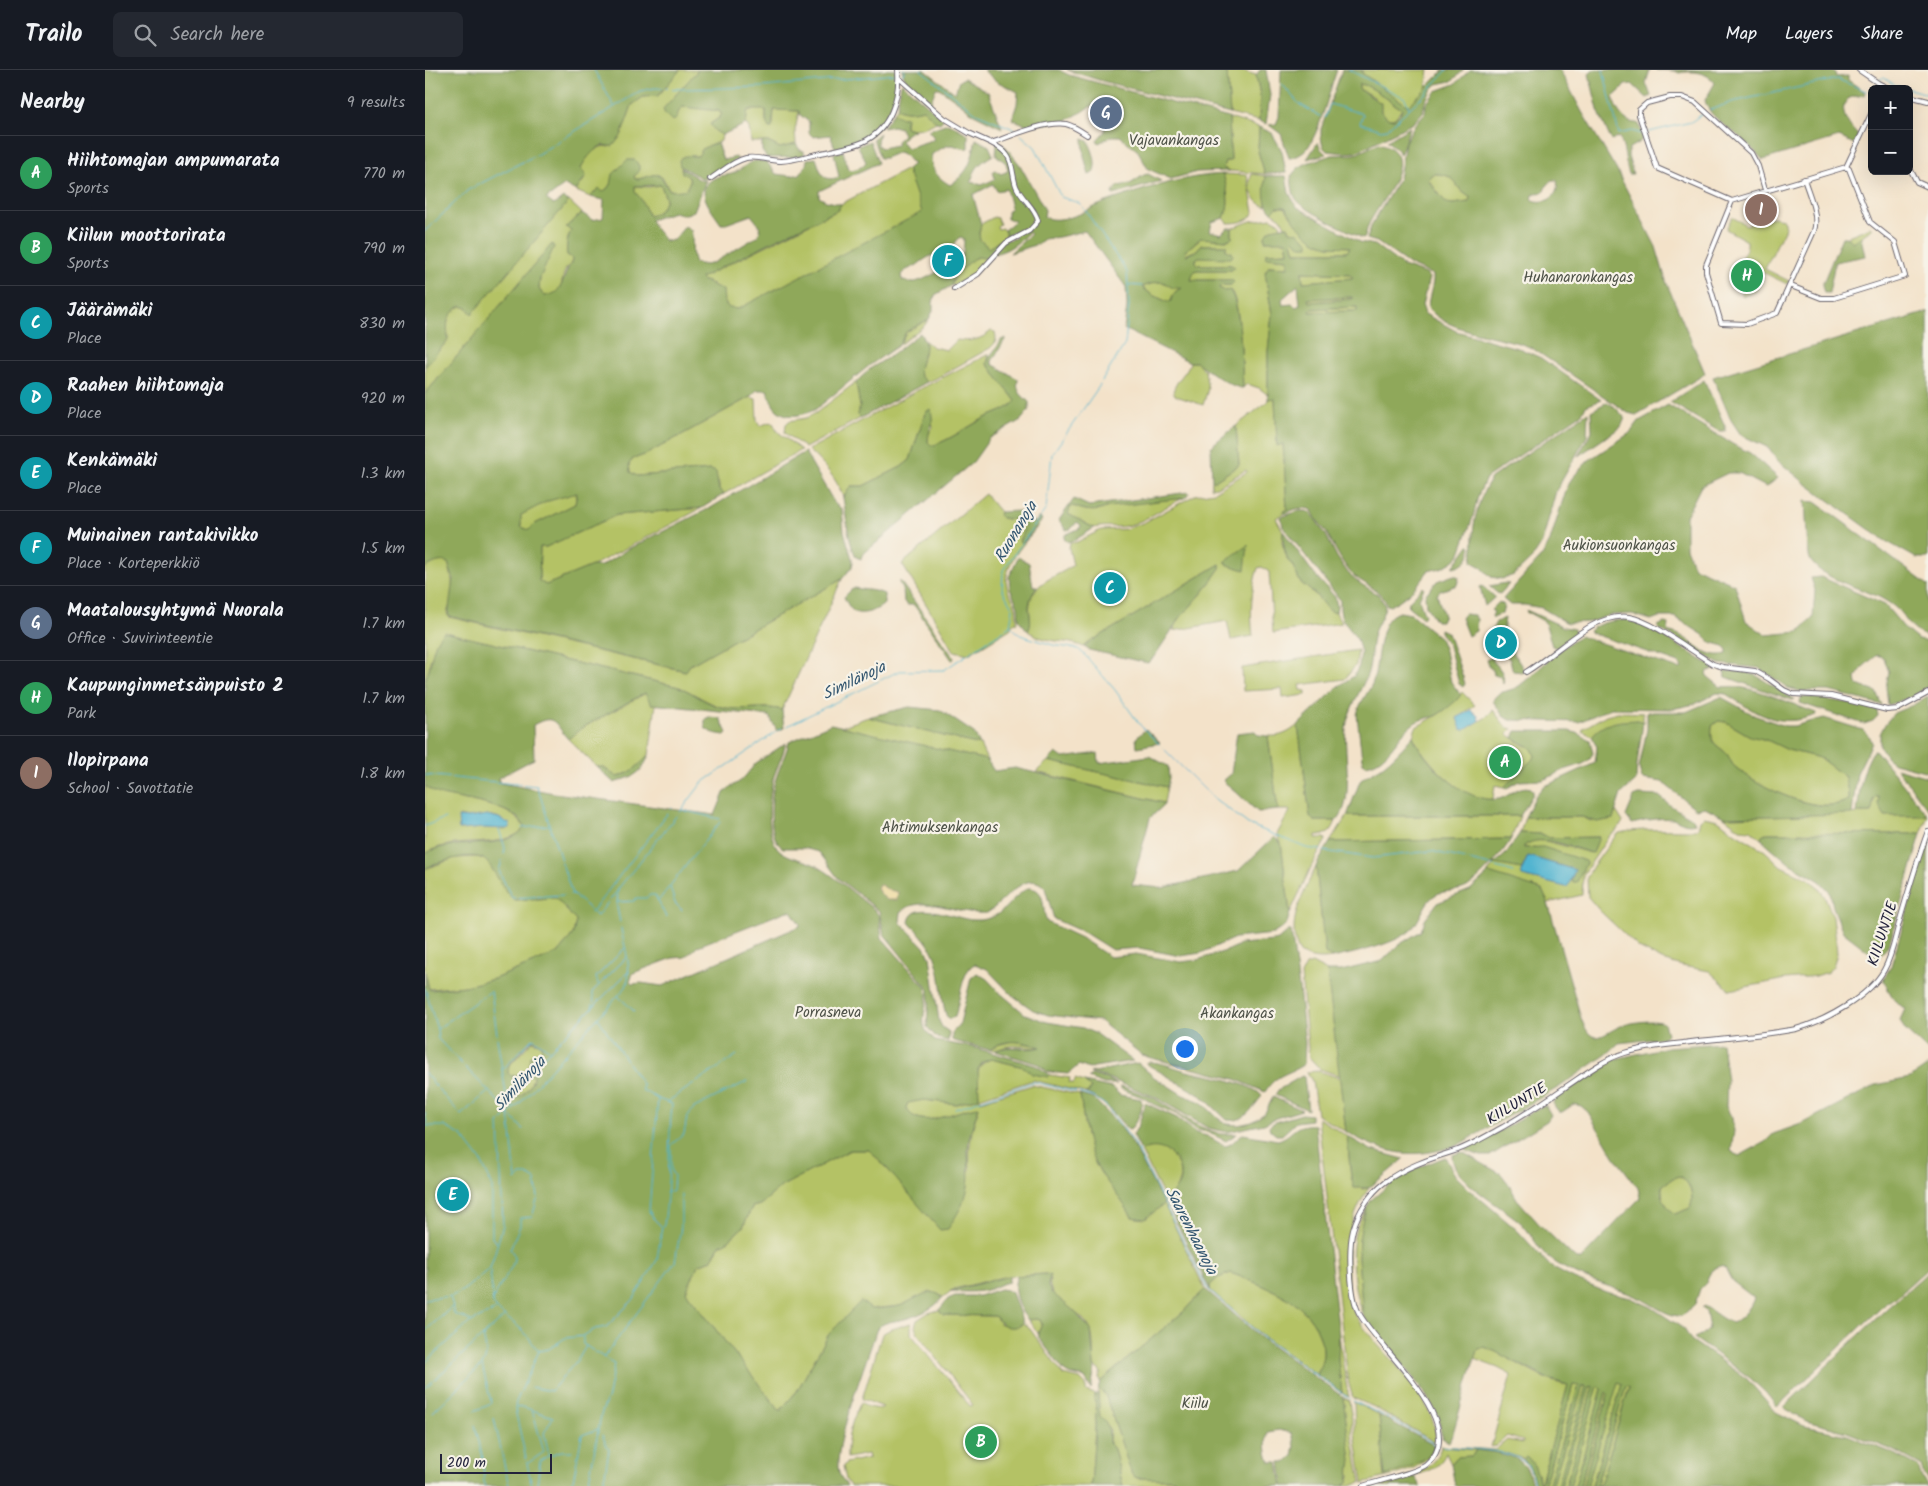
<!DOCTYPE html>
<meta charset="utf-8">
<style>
:root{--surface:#171b24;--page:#242831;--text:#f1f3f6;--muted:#9ea1a6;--line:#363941;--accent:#d690ce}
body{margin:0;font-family:Kalam,sans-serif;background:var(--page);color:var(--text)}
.controls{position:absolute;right:15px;top:15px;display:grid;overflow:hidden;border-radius:8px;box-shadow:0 5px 20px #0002}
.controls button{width:45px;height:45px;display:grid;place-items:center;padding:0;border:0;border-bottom:1px solid var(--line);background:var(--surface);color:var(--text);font:25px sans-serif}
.scale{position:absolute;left:15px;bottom:12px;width:112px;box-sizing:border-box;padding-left:5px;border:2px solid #22223b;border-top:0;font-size:14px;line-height:18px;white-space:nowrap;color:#22223b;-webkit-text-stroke:4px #f7f3e8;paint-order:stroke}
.you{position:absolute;left:759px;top:978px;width:18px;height:18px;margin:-12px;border:4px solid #fff;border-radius:50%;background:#1a73e8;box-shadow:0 0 0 8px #1a73e833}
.badge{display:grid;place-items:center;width:32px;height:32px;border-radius:50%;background:var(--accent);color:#fff;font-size:16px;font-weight:700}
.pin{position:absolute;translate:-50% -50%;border:2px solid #fff;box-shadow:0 1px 5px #0006}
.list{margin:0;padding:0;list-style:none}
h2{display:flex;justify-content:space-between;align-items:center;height:65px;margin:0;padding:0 20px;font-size:21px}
h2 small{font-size:16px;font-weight:400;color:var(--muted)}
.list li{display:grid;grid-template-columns:32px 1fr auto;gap:15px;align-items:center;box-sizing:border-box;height:75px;padding:0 20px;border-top:1px solid var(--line)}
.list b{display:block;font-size:19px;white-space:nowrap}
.list p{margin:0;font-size:16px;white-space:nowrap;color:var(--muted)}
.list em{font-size:16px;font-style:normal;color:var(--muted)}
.icon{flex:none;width:28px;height:28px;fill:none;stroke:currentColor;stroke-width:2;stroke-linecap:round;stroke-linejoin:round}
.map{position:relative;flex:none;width:1503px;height:1416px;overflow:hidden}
header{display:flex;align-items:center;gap:30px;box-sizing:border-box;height:70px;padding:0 25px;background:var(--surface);border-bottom:1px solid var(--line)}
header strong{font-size:24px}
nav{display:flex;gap:28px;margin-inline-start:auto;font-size:18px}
.search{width:350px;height:45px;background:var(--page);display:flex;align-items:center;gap:12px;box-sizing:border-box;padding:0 18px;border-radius:8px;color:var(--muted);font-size:19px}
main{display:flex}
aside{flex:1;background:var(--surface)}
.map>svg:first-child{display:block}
.green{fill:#b4c265;stroke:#6b7250;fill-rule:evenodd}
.forest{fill:#8fa85a;stroke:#58654a;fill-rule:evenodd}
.sand{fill:#eeda9e;stroke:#887e6c}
.water{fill:#51b4d0;stroke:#3a6b86}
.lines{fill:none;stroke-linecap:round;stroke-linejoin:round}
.stream{stroke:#51b4d0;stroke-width:1}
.minor-casing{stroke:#6b656d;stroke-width:6}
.minor{stroke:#fff;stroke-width:4}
.labels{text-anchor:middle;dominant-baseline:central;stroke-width:4.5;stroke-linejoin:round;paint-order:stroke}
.park-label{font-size:15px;fill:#4e5248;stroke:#f7f3e8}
.street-label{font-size:15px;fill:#22223b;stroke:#f7f3e8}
.water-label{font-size:16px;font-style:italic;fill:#32556f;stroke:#f7f3e8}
</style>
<header>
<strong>Trailo</strong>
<div class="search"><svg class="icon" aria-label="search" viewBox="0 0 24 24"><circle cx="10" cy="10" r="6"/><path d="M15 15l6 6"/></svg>Search here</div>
<nav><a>Map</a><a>Layers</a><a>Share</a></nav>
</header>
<main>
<aside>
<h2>Nearby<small>9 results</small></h2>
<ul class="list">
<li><span class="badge" style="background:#2e9e5b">A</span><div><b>Hiihtomajan ampumarata</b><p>Sports</p></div><em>770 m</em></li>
<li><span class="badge" style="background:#2e9e5b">B</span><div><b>Kiilun moottorirata</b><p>Sports</p></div><em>790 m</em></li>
<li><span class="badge" style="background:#0f9aa8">C</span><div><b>Jäärämäki</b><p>Place</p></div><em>830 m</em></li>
<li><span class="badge" style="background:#0f9aa8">D</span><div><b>Raahen hiihtomaja</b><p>Place</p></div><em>920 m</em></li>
<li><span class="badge" style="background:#0f9aa8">E</span><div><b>Kenkämäki</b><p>Place</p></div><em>1.3 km</em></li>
<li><span class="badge" style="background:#0f9aa8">F</span><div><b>Muinainen rantakivikko</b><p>Place · Korteperkkiö</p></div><em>1.5 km</em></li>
<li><span class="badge" style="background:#5c6f8a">G</span><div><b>Maatalousyhtymä Nuorala</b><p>Office · Suvirinteentie</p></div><em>1.7 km</em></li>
<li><span class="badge" style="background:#2e9e5b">H</span><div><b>Kaupunginmetsänpuisto 2</b><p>Park</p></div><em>1.7 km</em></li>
<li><span class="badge" style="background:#8d6e63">I</span><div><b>Ilopirpana</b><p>School · Savottatie</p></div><em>1.8 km</em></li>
</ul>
</aside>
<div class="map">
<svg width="1503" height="1416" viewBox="0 0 1503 1416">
<rect width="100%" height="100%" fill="#f7f3e8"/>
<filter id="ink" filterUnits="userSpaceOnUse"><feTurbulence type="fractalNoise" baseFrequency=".02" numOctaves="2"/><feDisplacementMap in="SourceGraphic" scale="10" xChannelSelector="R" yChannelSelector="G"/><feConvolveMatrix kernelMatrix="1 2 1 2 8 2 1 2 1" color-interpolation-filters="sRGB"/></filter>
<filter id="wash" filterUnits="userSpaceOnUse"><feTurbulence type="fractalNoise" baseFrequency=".0096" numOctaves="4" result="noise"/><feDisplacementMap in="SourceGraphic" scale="20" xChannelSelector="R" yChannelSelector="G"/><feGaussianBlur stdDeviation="1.12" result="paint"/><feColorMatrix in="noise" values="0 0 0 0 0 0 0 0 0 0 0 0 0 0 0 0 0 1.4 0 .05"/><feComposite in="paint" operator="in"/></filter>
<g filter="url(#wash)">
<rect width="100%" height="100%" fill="#f3e2c9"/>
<path class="green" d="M255 0H273L239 39 252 43 257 37C267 37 289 36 297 44L294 48 285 54 297 65 296 71 290 73 273 86H267L255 90 257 102 264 107 265 111 261 120C235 125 246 110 233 105 227 103 217 110 210 109L209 106 188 111 186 115 178 122 174 118 165 127 151 121 161 107 156 98C160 88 173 73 184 77L196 66 207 35 218 27 225 26Z
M808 0H814L831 5 835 25 834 51 805 44 802 2Z
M937 0H1004L1001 19 983 37 937 3Z
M934 14C946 14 966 33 977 39L969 49H964L956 42 949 27 934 19Z
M472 38C480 43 489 41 498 39L511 52C501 58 490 61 480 57L481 47H475L468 43Z
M341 39V52L348 55 349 40 374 41 370 60 371 74 355 78 343 72H326L324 58 321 54 322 40Z
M804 48 834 57 833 81 840 104 805 101 798 98 800 91H806Z
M482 99 498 142 314 239H304L288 214 276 210V208L413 140 416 134Z
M798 104 822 105 829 142C824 152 813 153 803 153L799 148C806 135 802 118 798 104Z
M827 104 841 106 840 113 841 136C828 133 821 116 827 104Z
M1007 104C1037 104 1025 117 1045 127L1044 132 1028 134 1021 133 1003 109Z
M236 115 241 129C237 139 234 143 224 146L209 122 210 116 224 117Z
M144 131 157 143 142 156 146 161C142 168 141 177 142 185L147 188C147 194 144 195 141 199 134 213 141 224 119 226L114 219 115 208 127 175 0 324V297L23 270C22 252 20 246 36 236L42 238 47 243Z
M852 137H860L868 149 903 176 926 177 922 182H870L867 171 869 168 863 156H860L856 148 847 142Z
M569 147 572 148 575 154 572 156 573 159 577 158 582 166 564 178 555 171 554 163 556 154Z
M1307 147 1321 155 1348 147 1358 149 1360 158 1340 199 1364 211 1362 214 1317 192C1317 184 1323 180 1322 171L1301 159Z
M846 148 854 152 856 157 852 158 841 171 859 170 861 171 863 182 841 183V187L863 189V197L844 196 841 210 847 244 843 281V325L834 318 822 314 818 318C817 301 816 229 805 220L800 221 794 218 796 215H806L809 212 807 210H766L769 201 772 200H807L806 195H773L771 193V189L774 187 801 180V175H776L772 180 760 185V181L776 168 803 170 807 168V158L826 151Z
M1445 157 1447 159 1428 172 1422 169 1423 166Z
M553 186 564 189C553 202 543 210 526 216 530 203 541 192 553 186Z
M1314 194 1338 207 1331 221 1318 226 1311 207Z
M877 202 925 204 928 208 878 212Z
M732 212H738L748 217 757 216V218L750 222 746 231 743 232 727 225 717 217Z
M927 227V229L884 232 883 229Z
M933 237 932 241 885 242 886 239Z
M504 249 499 256 474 275 481 262Z
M566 261 570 262C572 270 571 273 565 278L510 309 502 312 494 306 493 299 499 284 500 271 508 277 522 280 532 270C545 272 556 270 566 261Z
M564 284 562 294 591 331C583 340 571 343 560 348 542 357 526 369 507 376L503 372V365L508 357 504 340 500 343 485 390 476 397 438 416H426L418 428C414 410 397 393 383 380L491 321Z
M765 292H772L780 301 783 319 778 335 751 326 748 322C751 309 763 302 765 292Z
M431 312 435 336 433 345 436 348 380 378 360 363 361 354 364 351 381 348 391 343Z
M325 327 331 329 332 350 335 356 345 352 348 353 352 361 376 380 299 424 294 420V414L286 400 211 406 205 402 204 394 208 389 222 384Z
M850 328 852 375 858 373 862 439 858 441 859 444 851 448 858 461 857 473 863 491 867 494 875 512 891 525 903 540 911 543 917 553 848 563 844 502 837 497 833 498C826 519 825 544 828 566L806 570 802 551 748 561 755 548 779 521 795 498V494L665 572 659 577C639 568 623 575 603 561 608 552 603 543 605 533 608 511 633 507 648 495L644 478 645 473 652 472 676 460 701 459 720 452 770 425 789 422 822 402 821 400 792 417 786 418 787 411H790L814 395 811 356 842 332 843 329Z
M152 422 150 434 110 454 104 460 96 457 95 445 123 431Z
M560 424 575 442 576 448 591 450 600 456 594 471H600L611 457H612C600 473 578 494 582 515 583 524 589 529 591 537 592 542 592 548 592 553L588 554 585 559 544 584 529 581 477 494Z
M758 427 759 428C739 436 723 451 701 456 691 458 680 455 669 458L643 444 645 438 648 436C660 441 671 443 683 437Z
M277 438 167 496 121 515 114 512 115 477H121L192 445Z
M19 491 23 493C29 510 29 526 22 543L24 547 260 601 265 595 417 509 357 640C339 635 320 641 301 638 284 635 270 623 254 617L19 562 5 591 4 603 0 610V498L11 492Z
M933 580 931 595 920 609 875 615 876 620 881 621V625L858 628 857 619 818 621 817 598Z
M1037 622 1050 635 1032 648 1038 660 1060 648 1068 640 1081 657 1087 659 1082 664 1097 674 1106 677 1110 685 1109 689 1079 717 1070 715 1068 729C1040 734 998 689 988 666L991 657C1008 648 1026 638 1037 622Z
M221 623 226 634H231L224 685 208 701 192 707C185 704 180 698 172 697L143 669 157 658Z
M1193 642 1218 643V652L1213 650 1171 662 1167 666 1157 661 1159 658 1181 645Z
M443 647 555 675 562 690 416 657Z
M1293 651 1301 652 1325 666 1342 670 1363 680 1395 688 1420 707C1421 717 1424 720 1423 730 1393 748 1334 716 1310 697 1306 694 1305 688 1302 684 1291 673 1285 676 1287 656Z
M873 655 885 746 889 751H911C906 763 904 765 891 765V768H900L901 770 887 795 865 843 856 773 852 764 865 741 864 740H853L843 666C856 667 863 663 873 655Z
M623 691 742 717 739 733 611 702Z
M0 716C28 735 78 727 99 756V760C69 782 29 764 0 784ZM62 745 72 747 83 753 82 759 59 758 34 760V746L43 748Z
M1450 727H1454L1455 730 1501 746V743L1503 745 1496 764 1343 763 1337 766 1336 769 1326 760 1315 759 1299 747 1447 743 1448 730Z
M1191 741 1198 752 1191 761 1184 766 1158 805 1157 825 1123 833 1117 820 1062 804 1069 794H1073L1097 799 1098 806 1141 817 1146 810 1148 812 1156 804 1161 793 1157 790 1109 777 1099 778V776L1109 770 1121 771 1166 783 1174 767 1124 768 1117 764 1095 763 1100 747H1157L1166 751 1188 749Z
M922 746H1095L1086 769 905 772Z
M1279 747 1293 750 1309 762 1340 781 1356 796 1384 809 1392 816 1400 827 1408 847 1411 870 1412 884 1408 896 1403 902 1391 906 1361 909 1305 920 1284 901 1257 896 1237 890 1214 878 1175 841 1163 827 1162 807 1168 796 1192 764C1205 758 1252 760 1269 760L1273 758 1275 750Z
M52 787 59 789 64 793 89 830 131 828 151 851 148 864 133 883 69 909 41 916 4 919 0 902V799L30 788Z
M891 797 900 883 907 888C895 890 886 889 876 884 858 856 879 822 891 797Z
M887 893 902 901 915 1006 895 999 884 987 876 905 881 895Z
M107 971 116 974 118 980C108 990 101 1005 86 1006L83 1003V997Z
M589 971 617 977C606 979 596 975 585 976 577 977 572 981 565 980L572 975Z
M566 989 599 997 623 1007 625 1005 645 1008 644 1013H649L650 1009 659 1012 666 1018 664 1022 660 1023 608 1010 555 1028 556 1031 607 1015 655 1025 661 1066 680 1109 696 1128 707 1147 720 1149 739 1134 780 1219 757 1243 675 1312 674 1307 676 1302 669 1296C668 1286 669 1271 666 1261 659 1240 620 1232 625 1209L621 1204 582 1206 529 1219 517 1228 516 1225 505 1222 475 1236 445 1239 404 1264 372 1321 355 1341 261 1222 273 1195 286 1190 295 1175 304 1170 318 1157 327 1137 335 1135 357 1116 425 1080H444L487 1125 545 1100C543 1077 546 1059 554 1038 531 1038 496 1064 481 1038L483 1032 499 1030 531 1034 554 1028C553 1011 547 996 566 989Z
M893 1001 915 1008 921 1062 892 1045 887 1011 882 1002Z
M102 1004 108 1006C108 1015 98 1026 89 1028 84 1018 95 1011 102 1004Z
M893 1048 922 1066 926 1107 938 1119 944 1118C928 1142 922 1166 923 1194 923 1207 922 1223 926 1236 931 1250 943 1262 952 1274 976 1301 1012 1334 1011 1373L949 1337 928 1328 923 1311Z
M729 1076C746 1078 760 1098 753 1114 751 1121 746 1125 740 1129L716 1081Z
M1254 1106C1265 1111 1270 1127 1265 1138L1251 1144C1241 1138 1236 1128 1237 1116L1248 1108Z
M941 1139 934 1170 933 1188 938 1246C929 1226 925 1190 929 1168 930 1158 936 1148 941 1139Z
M806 1203C838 1216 880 1228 894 1264 895 1269 898 1274 898 1279 899 1288 895 1297 892 1305L841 1269 785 1220V1215L793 1208Z
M514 1240 518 1245 568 1246 571 1247 575 1254 595 1256 598 1253 605 1259 638 1305 655 1309 661 1315V1321L670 1324 671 1345 666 1416H425L421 1410 418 1396 421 1393 444 1388 443 1384 422 1388C421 1368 427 1350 436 1332L443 1337 455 1339 458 1337 437 1329 457 1264 464 1260 486 1253V1264L545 1336 548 1335 493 1264 490 1257 492 1250 503 1243Z
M612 1249 615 1250 617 1254 613 1263 603 1250Z
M914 1265 921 1313 924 1327 917 1323 913 1290Z
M1059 1277C1088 1287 1113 1311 1143 1315L1115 1416 1113 1404 1101 1386 1098 1389 1081 1383 1016 1376 1070 1380 1082 1370 1098 1373V1371L1082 1366 1071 1376 1066 1377 1086 1305 1073 1298 1049 1289 1052 1280Z
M1192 1311 1197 1314 1167 1416H1162Z
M1148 1315H1154L1123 1416H1119Z
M1173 1315 1177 1319 1150 1416H1145Z
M1158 1316H1161L1136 1409 1133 1416H1127Z
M1165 1316H1168L1141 1416H1136Z
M1201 1316 1204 1317 1177 1409 1173 1416H1171Z
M673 1319 680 1324 707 1405 712 1408 747 1409 752 1411 754 1416H698L689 1379 684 1373 685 1360 674 1347Z
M1181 1322 1183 1324 1158 1416H1155Z
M918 1327 924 1331 927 1349V1365L936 1412 926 1416H918L923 1413 925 1406Z
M929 1332 954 1345 960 1406 995 1392 1005 1384 1011 1376C1001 1402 963 1406 938 1413L930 1364Z
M1016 1377 1051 1380 1047 1386 1032 1387 1026 1394 1021 1383C1012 1404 989 1404 970 1412 967 1413 967 1415 963 1416 958 1416 952 1416 947 1416 971 1409 1008 1406 1016 1377Z"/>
<path class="forest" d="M0 0H255L233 26 218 27 207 35 196 66 188 76C183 77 179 74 176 76 169 79 159 91 156 98L161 106 151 121 140 115 121 129 129 135 138 128 144 131 47 244 42 238 36 236C20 246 22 252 23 270L0 297Z
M273 0H471C472 26 466 55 440 69 431 74 420 76 410 78L405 65 388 67 384 63V52L374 44V41L349 40 347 58H344L341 52V40H323L321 54 297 65 290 61 285 54 294 48 297 44 294 41 257 37 253 43 252 49 247 51 240 44 238 39Z
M477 0H500L530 23 534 11 539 8 563 22 577 58 545 42 539 36 514 18H511L505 34 481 11Z
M558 0H634L644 5 804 48 806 91H800L798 98 805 101 772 102 746 109 723 99 713 81 695 66H687L674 73 672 70 680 61V53L689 43 685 35 674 32 641 51 604 56 587 49 592 34 593 22 571 11Z
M642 0H782L787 2H802L805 44 677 11Z
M835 0H841L845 25 841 54 834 51 835 25 831 5Z
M856 0H912C904 22 895 62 881 80 877 84 870 88 864 88L856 64 844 55 851 54 854 47Z
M917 0H937V3L983 36 1019 0H1039L1027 11 1012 14 1007 19 1000 32 998 42 988 53 931 82 920 83 902 81 898 77 896 68V59ZM934 14C946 14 966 33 977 39L975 44 969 49H964L956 42V33L934 19Z
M1045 0H1135L1157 42 1191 99 1231 177 1242 214 1280 303 1277 306 1211 345 1203 343 1107 278C1075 264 1026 265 1003 238 1003 227 1009 216 1008 205L985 195 952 172 942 169 947 154 974 109 980 72 990 54 1000 43 1001 34 1011 21 1030 14ZM1007 104C1035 103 1026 117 1045 127L1044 132 1028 134 1021 133 1003 110ZM1127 110H1132C1135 126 1122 135 1107 130L1108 125 1112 123 1119 122 1120 118Z
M1169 0H1225L1221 13 1226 26 1222 28 1207 14 1200 15 1195 21 1188 27C1189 35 1195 46 1203 51 1206 53 1210 52 1214 54L1218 67 1215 72 1204 78 1203 86 1208 104H1204C1200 92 1200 78 1194 67L1187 70 1185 68 1173 40 1164 4Z
M1231 0H1406L1410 2 1411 7 1423 6V10L1440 22 1439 25C1434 26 1427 26 1423 29 1412 39 1424 57 1433 65L1429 74 1414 67 1338 90C1331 83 1325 76 1318 70 1305 58 1283 47 1280 30L1290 13C1283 2 1266 0 1254 3L1250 1Z
M477 13 518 49V50L515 53 511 52 498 39C490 41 480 43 472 38L476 14Z
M468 43 475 47H482L480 50V57L489 60 481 64 476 71 482 78 510 69 503 60 523 53 543 64V78C536 80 533 76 527 75 520 75 513 81 507 84 504 99 513 108 525 115 545 101 546 92 551 69L564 76 568 85C555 93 550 97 546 112L557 115 570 109 568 101 571 100 576 104 583 101 581 93 571 85 572 73H576V75L581 77 595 95 620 140 619 147C628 151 636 149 646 147 658 144 669 136 681 132 718 119 759 106 798 104 802 118 806 135 799 148L787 152 785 161 796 164 802 158H807V168L802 170 776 168 760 181 761 185 771 181 776 175H801V180L807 182 808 186 806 188 774 187 771 189V193L773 195H806L810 197 807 200H772L769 201 766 210H807L809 212 806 215H796L794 218 800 221 804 220C816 228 817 301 818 318 809 319 779 299 772 292H765L699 259 702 236 701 217 660 161 634 167 619 169 613 174 585 183 606 164 604 162C593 173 584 181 568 184L564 189 553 187 548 189 529 207 526 216 510 225 508 233V241L504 249 481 262 474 275 445 295 391 339C380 345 362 350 351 339 347 335 345 326 342 320H332L325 327 222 384 208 389 204 394 205 402 212 406 286 400 291 402 294 420 299 424 277 438 192 445 121 477H115L114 511 121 515 167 496H176L203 479 287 437 380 382 410 434 417 439 419 461 428 492 427 497 417 509 265 595 261 601 23 546 28 508 23 493C16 489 7 494 0 498V324L127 174 129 177 115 208 114 219 119 226C141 224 136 206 147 192V188L142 185C141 177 142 168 146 161L141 157 157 143 167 150 178 148 179 130 165 127 174 118 178 122 186 115 188 104 202 90H210L214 96V102L209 106 210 109C217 110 227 103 233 105 239 107 240 117 245 120 249 122 257 119 261 120L265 111 264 107 257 103 256 98 277 111 281 110 269 141 259 145 249 142 225 150C229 159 235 163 240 171L249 170 260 156 266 160C269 172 265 180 270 193L281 195 288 193 333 166 335 161 334 155 326 145 301 154H296C286 139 266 118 292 107 298 104 305 106 311 102 325 94 324 88 342 92L351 104 366 106 375 104 381 95 382 89 391 88C396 102 397 113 414 107L409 83 418 81 423 99 427 100 436 97 441 92 433 76 445 71 453 93 394 121V127L401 131 416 134 413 140 348 171 276 208 277 210 298 220 299 232 304 238 313 239 497 142 482 99 488 94 481 86 474 82 460 88H455L448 69 455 63 452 71 453 76 457 78 471 75 473 69 478 65 475 58 468 56 458 58ZM568 114 572 121 581 119 586 137 582 142V148L590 151 579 160 582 166 589 162 591 168 581 170 578 168 564 178 555 170 554 163 556 154 548 125ZM236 115 241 129C237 139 234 143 224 146L216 129 210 122V116ZM536 167 539 169C539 177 538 187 533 193 527 198 521 199 515 201 503 206 490 217 477 210L476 205C480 199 486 199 492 195 503 186 512 183 524 178 530 175 530 169 536 167ZM732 212H738L748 218H757C751 220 747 224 746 231L743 232 727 225 717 217ZM152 423 150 434 110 454 104 460 96 457V445L123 431Z
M834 57 847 63 857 81 861 103 840 104 833 81Z
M985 57 975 85 973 80 962 71Z
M658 69 663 71C668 80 673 94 668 103L664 105 659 86Z
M337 72H343L355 78 371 74 375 80 379 81V85L370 87 342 88 337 81Z
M893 72 895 78 901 84 882 89Z
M292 73 298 90 311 87 313 89 285 107 278 109 255 96 254 90C260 83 266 87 273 86L278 78Z
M954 73C1000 85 952 134 943 156 942 159 941 163 940 167L937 168C923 160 879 141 871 129 867 123 867 113 866 106L873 98 882 93 907 85 931 84Z
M723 104 736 111 689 125 687 124 693 116 705 114 719 105Z
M841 106H861L864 123 872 137 935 172 950 175 978 196 1001 204 1004 208 997 235 1000 244 1031 261 1096 279 1116 288 1176 330 1161 336 1156 344 1061 408 1053 426 1048 447 1034 486 1027 492 1016 498 1003 501C993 516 982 527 965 536L962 535C956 518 936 514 925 502 916 491 910 478 903 465 898 456 890 450 887 440 876 436 870 439 859 444L858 442 862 439 858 374 852 376 850 328 843 329V281L847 244 840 202 844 196 863 197V189L841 187V183L863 182 861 171H840V165L846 159 863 156 865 161 872 162 884 172V176H875L869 169 867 171 870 182H922L925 177C919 176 912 177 905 176 885 174 870 152 860 137H852L847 142C837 133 839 118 841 106ZM877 202 925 204 928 208 878 212ZM873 215 875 235 871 237 867 234 858 235 857 229ZM927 227V229L884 232 883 229ZM932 237V241L885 242 886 239Z
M1417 167H1421L1428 172 1436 167 1440 186 1410 192 1404 223H1399L1397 215Z
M1503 242V488H1491L1459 470 1380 413 1352 390 1344 378 1316 365 1306 350 1288 307Z
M495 263C508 281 491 288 495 306L502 312 436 348 433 345 435 336 431 312 446 298 464 287Z
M581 268 567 291V294L593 309C591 321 595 324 604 332V340L596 350 565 368 548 392 437 485 436 489 431 487C422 468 422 449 418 428L426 416H438L476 397 485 390 500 343 505 339C511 352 503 359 503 372L507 376C527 369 542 357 560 348 571 343 583 340 591 331L562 294C565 282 572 280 576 270Z
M1279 310 1300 356V362H1295L1245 332Z
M1182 332 1191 338 1200 348 1196 357 1153 386 1167 361 1166 341Z
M1243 335 1309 375 1325 383 1353 408 1341 417 1314 403H1303L1276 416 1261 446V478L1269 497 1310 515 1321 551 1341 565 1373 562 1388 548 1390 520 1386 508 1396 507 1460 535 1481 560 1493 570 1503 572V617L1486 627 1463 635 1461 617 1464 602 1459 588 1452 585 1439 596 1431 607 1432 615 1451 622 1457 635 1404 621H1374L1363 618 1334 598 1295 594 1233 558V556L1239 553 1244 554 1243 561C1248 563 1254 564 1258 567 1273 576 1283 589 1302 584V580L1299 576 1285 572 1280 566 1250 547H1234L1226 550 1207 544 1185 545 1165 552 1142 553 1117 538 1100 535H1085L1078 529 1117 486 1125 471 1141 420 1147 408 1164 390 1205 363 1214 351Z
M1163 342 1162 366 1131 421 1117 473 1108 487 1089 505 1077 509 1066 507 1056 497 1047 492C1049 482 1047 475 1048 465 1049 446 1056 424 1066 408Z
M811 356 814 395 790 411H787L786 376Z
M764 422V424L759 428 683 437C671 443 660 441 648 436L645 438 643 444 669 458 650 470 643 472 639 469 640 465 655 458 656 455 652 452 646 459 641 460 634 450 649 429 664 436Z
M1380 431 1391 432 1503 515V566C1486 563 1483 550 1472 539 1468 535 1461 531 1456 528 1439 519 1393 508 1385 489 1382 482 1381 442 1380 431Z
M594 441 610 453 614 447 617 450 600 471 596 473 594 471 600 456 591 450 576 448 574 445 575 442Z
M874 441H881L886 443 901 465 912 487 923 503 936 514 954 525 960 535C959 545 952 554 949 563 945 578 947 594 941 608 934 624 923 641 921 658 918 683 931 733 911 751H889L885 746 873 655 914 616 929 606 934 596 936 582 932 569 917 549 915 540V531L913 527 858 457 856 447Z
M858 461 889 504 910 527 912 536 911 543 903 540 891 525 875 512 867 494 863 491C860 480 857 472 858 461Z
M823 475 820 500 803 495 800 491Z
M1044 475H1045C1048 487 1039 495 1028 497Z
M593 487 604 493 608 516H612C608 522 605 528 604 536 604 545 608 553 603 561L594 550 593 536 585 519 584 507Z
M795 494V498L779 521 755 548 729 587 723 593 664 580 659 577 665 572Z
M1029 505 1034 507 1032 515 1015 521 1012 525 1019 546 1016 551H1011L1001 536 1000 525 1012 511Z
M475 511 529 588 528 590H527L489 535H482L479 532 478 519 474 513Z
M1081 513 1084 514 1075 524 1072 523 1064 516Z
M1057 516 1070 527 1060 536 1055 517Z
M998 517 999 518 994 529 1000 546 998 548 984 537 983 534 985 530Z
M430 518C440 520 451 520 459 524V534C453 540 436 547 428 541 424 538 421 531 419 527L426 520Z
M1074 532 1079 535 1077 543 1068 548 1067 546 1069 542 1066 540Z
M1101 540 1139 557 1149 559 1150 563 1132 578 1127 576 1120 552 1104 543H1102Z
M975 542 986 544 1015 568 1020 581 1026 612 1036 625C1030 633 1020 640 1012 645 1003 649 995 648 987 655 971 667 963 692 941 695L938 693 937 689 932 645C934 633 942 625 947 614 955 596 950 546 975 542Z
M1039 544 1049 545 1052 549 1051 561 1043 566 1036 548Z
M1080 548 1078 564 1070 565 1066 562 1071 552Z
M1202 550 1223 557 1288 597 1289 600 1283 601 1282 606 1296 617C1324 613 1364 633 1391 643V645C1352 659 1333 644 1301 624L1292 623 1270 634 1247 639 1186 638 1154 652 1084 650 1078 646 1068 631C1071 620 1086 622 1094 616 1115 600 1132 579 1155 566L1254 599 1257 598 1254 593 1166 563 1164 561C1174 552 1189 550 1202 550Z
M1015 559 1023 563 1038 607 1040 614 1038 617 1034 614 1024 576 1015 562Z
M19 562 254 617C270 623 284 636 301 638 320 641 339 635 357 640L359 658 352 661 344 646 226 634 220 623 157 658 143 669C129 653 130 643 108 655L109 689 73 708 75 713 129 723 290 745 300 721 317 710 331 693 361 673C358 685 353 695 349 706 344 723 339 771 357 782 367 789 381 790 392 796 413 808 431 826 450 840L454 846 457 868 501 918C505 931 495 946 500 959 502 963 508 967 510 971L547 977 599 992 612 996 625 1005 623 1007 607 1004 599 997 566 989 558 992 553 999 554 1028 531 1034 499 1030 483 1033 481 1038C496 1064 531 1038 554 1037 549 1051 544 1064 543 1079 543 1092 545 1104 543 1117 540 1133 531 1146 523 1159L515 1160 459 1095 444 1080H425L357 1116 335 1135 327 1137 318 1157 304 1170 295 1175 286 1190 273 1195 261 1222 355 1341 372 1321 404 1264 436 1231 446 1239C455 1238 465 1238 474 1236 486 1233 507 1213 517 1228 510 1238 494 1245 483 1248 471 1252 462 1250 452 1258 444 1286 406 1380 414 1403 415 1407 420 1412 422 1416H0V902L4 919 6 920 41 916 69 909 133 883 148 864 151 851 131 828 89 830C77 820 72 804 62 792 51 779 13 792 0 799V784C27 766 80 783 99 758 96 737 39 730 21 726 14 725 7 721 0 716V610C8 596 5 572 19 562ZM362 841H366L375 854V856L237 916 216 913 207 914 205 912 208 903 248 888 261 887 273 876ZM109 970 116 974 117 980 106 986 103 998 91 1006H86L83 1003 84 995 105 971ZM102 1004 108 1006C108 1015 98 1027 89 1028 84 1018 95 1011 102 1004Z
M1086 579 1099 600 1097 602 1088 601 1085 590 1079 583Z
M1066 588C1073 597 1081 603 1078 614L1075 606 1069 605 1068 600 1064 597 1061 590Z
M1301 601 1320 602 1332 606 1369 629 1367 630 1301 607 1299 602Z
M1503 626V702L1469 693 1462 688 1455 676V664L1460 654 1469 643 1488 635Z
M1296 627 1331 646 1360 656H1369L1399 648 1438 660 1445 667 1447 673 1432 703 1427 744 1299 747 1280 737 1271 739 1237 712 1217 709 1214 698 1222 659V642H1261ZM1293 651 1301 652 1325 666 1342 670 1363 680 1395 688 1420 707C1421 716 1424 721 1423 730 1393 748 1334 716 1310 697 1306 694 1305 688 1302 684 1291 673 1285 676 1287 656Z
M1382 627 1438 635 1452 640 1453 646 1448 651 1439 654 1375 633 1376 628Z
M484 637 515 640 549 663 555 675 443 647Z
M284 647 295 648 302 663 300 665C292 664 286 663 280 658V649Z
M1213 650 1218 652C1216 672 1211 691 1211 711L1196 724 1188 749 1172 752 1157 747H1100L1111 725 1118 717 1170 693 1172 677 1167 666C1179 651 1195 651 1213 650Z
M406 654 562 690 569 701 590 698 739 733V735L725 748 707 815 737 818 813 801 849 767 856 773 865 843 862 853 857 858 848 864 810 868 776 883 756 886 714 878 687 880 660 863 629 849 620 818C602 796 578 834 562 843 535 846 496 822 476 842L475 852 501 879 505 887 514 951 517 957 524 962 523 971 512 968 502 957 504 920 459 864 454 841 413 808 394 782 378 778H358C343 769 346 735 348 720 351 703 360 688 364 672Z
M721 659 735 673 712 677 711 668Z
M830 661 833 665 843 666 853 740 833 742C820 731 811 721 798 711L806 704 812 663Z
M1091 661H1144L1152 663 1165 670 1168 683 1165 689 1158 694 1139 700 1118 710 1094 711 1082 718 1079 717 1110 687C1109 675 1097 674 1088 668Z
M988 666C999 693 1042 735 1074 729 1086 726 1093 714 1106 718L1108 721V724L1095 746H922L935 711C941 705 948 702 955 698 968 689 978 677 988 666Z
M1449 680 1451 681 1501 743 1500 746H1460L1453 734 1454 727H1450L1448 730 1447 743H1432C1435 720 1436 700 1449 680Z
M631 683 638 688 673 683 674 693 724 686 743 696 744 708 742 717 623 691Z
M224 685C216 705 209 706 189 713L172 697H178L192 707C206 704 214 695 224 685Z
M1471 698 1503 707V740V739Z
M1214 725 1234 726 1246 736 1268 749 1270 753C1259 756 1256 750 1247 749 1233 747 1220 751 1207 754L1201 746 1209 727Z
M1095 763 1117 764 1124 768 1174 767 1168 783C1147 779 1117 762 1099 776V778L1118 777 1160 791 1161 793 1152 812H1148L1146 810 1150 800 1103 786 1097 799 1069 794 1080 785Z
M1342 763 1496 764 1465 871C1461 879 1458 886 1448 885L1418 862 1408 837 1405 822 1395 811 1364 793 1336 769 1337 766Z
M1086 769C1079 782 1055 809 1042 817 1033 822 1021 820 1012 824 999 830 996 851 985 861 970 874 927 884 907 888L900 883 891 796 905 772Z
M1502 774H1503V981L1480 960 1475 950 1480 939 1469 930 1458 910 1466 896Z
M1064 803 1117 820 1123 833 1156 948C1168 982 1179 961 1199 955 1209 952 1229 949 1239 953L1242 964 1238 968 1194 973 1182 984 1136 1016 1033 1075C988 1090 961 1085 921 1062L902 901H916L957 891 975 874 996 861 1000 850 1012 833 1045 820Z
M603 818C623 818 616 840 622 852L656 868 685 887 711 884 756 892 772 890 804 880 816 874 848 871 853 870 863 861H866L874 918 880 973 879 994C864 1005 851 1003 840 1022L810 1009 726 988 717 985 675 951 623 945 608 940 587 925 562 899 550 894C537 898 534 934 530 947L524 949 521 945 519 937C513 899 516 882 486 855L484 852C488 827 532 850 549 850 579 851 580 831 603 818Z
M552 903 562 909 574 922 600 944 622 952 658 958 671 964 708 991 669 997 664 999 654 995 643 1004 623 1002 613 994 570 981C585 973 602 982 616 977 599 972 579 967 565 980L529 971 527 970V963L535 953 546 908Z
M1297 973 1302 1011 1301 1037 1307 1048 1309 1061 1306 1081 1314 1086 1340 1072 1348 1064 1376 1054 1451 1015 1485 1008 1503 996V1198L1472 1226 1460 1234 1352 1337 1341 1323 1325 1308 1269 1268 1280 1263 1284 1259 1281 1242 1277 1238 1279 1236C1287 1240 1300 1252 1308 1253 1318 1247 1325 1239 1329 1228L1307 1211 1300 1198 1296 1196 1290 1198 1286 1201 1281 1213 1275 1219 1270 1234 1257 1246C1241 1247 1227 1233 1212 1227 1184 1215 1154 1209 1128 1191 1113 1181 1108 1165 1096 1153 1079 1137 1026 1111 1027 1085L1037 1082 1076 1104 1083 1113 1092 1129 1114 1154 1151 1189H1156L1215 1128 1213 1118 1189 1086 1163 1042 1156 1036 1149 1034 1137 1042H1134L1128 1034 1130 1028 1190 989 1242 977ZM1254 1106C1265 1111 1270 1127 1265 1138L1251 1144C1241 1138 1235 1128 1237 1116L1248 1108Z
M724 992C738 992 752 999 766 1002 782 1005 827 1013 837 1026 827 1038 820 1053 802 1050L778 1027 725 996 721 993Z
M713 993 729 1007 758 1025 776 1032 794 1049 802 1054 813 1055 827 1052 840 1043 848 1027 877 1040 851 1048 839 1054 802 1062 783 1058 730 1027 683 1008 665 1003Z
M666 1005 682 1009 692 1014H679L663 1008Z
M877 1006 879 1007 883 1040 850 1025 853 1020Z
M659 1012 687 1018 695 1025 716 1029C719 1042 711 1051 705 1060L702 1059C689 1043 678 1030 660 1023L664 1022 666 1018Z
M696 1016 729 1028 768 1053 783 1060 796 1064H812L801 1071 782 1062 772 1060 751 1044 728 1034 717 1027 696 1019Z
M655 1025 669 1029 695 1056 706 1071 739 1134 720 1149 707 1147C696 1128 681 1113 671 1095 660 1074 659 1048 655 1025Z
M720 1033 752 1048 771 1063 782 1066 800 1076C808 1075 811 1067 818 1064L853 1070C869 1065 868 1053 890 1055L914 1265 913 1290 917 1323 892 1305C895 1297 899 1288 898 1279 898 1274 895 1269 894 1264 880 1228 838 1216 806 1203L793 1208 785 1215V1220L740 1129C747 1124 753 1119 755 1110 758 1088 737 1070 716 1081L708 1065 714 1054Z
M1117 1036H1121L1126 1045 1122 1051 1065 1086H1056L1039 1080 1082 1057Z
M877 1044 886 1045V1050L871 1052 857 1065H851L845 1060 844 1056 850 1052Z
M922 1066 946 1080 979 1089 944 1118H929L926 1107Z
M1020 1087 1030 1105 1044 1119 1092 1160 1126 1197 1149 1209 1181 1222 1206 1228 1226 1237 1259 1259 1266 1270 1322 1309 1351 1342 1379 1356 1422 1365 1470 1384 1493 1396 1497 1409 1503 1416H1173L1177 1409 1204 1318 1201 1316 1171 1416H1167L1197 1314 1193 1312 1162 1416H1158L1183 1324 1181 1322 1155 1416H1150L1177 1319 1173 1316 1145 1416H1141L1168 1316 1165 1317 1163 1323 1136 1416H1133L1161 1316H1158L1127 1416H1123L1154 1316 1148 1315 1119 1416H1115L1143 1315 1123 1309 1069 1281 1059 1277 1052 1280 1028 1363 1024 1372 1017 1368 1013 1345 997 1319 938 1246 933 1188 934 1170 937 1152 941 1139 946 1130 977 1104Z
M1503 1202V1411L1499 1406 1496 1395 1470 1381 1422 1362 1381 1351 1360 1339 1359 1337 1460 1240Z
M621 1204 625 1205 623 1216 626 1222 649 1241 666 1260 669 1296 670 1298 666 1319 660 1308 644 1304 639 1301 614 1268 613 1263 617 1254 615 1250 612 1249 603 1250C593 1239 586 1220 592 1206Z
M584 1206V1212C577 1213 572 1217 565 1219 553 1223 538 1222 525 1221Z
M575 1219 582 1220 587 1223 598 1253C588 1261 577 1257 571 1247L568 1246 518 1245 514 1240 523 1229 530 1226H554Z
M780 1219 840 1271 918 1327 926 1390 923 1413 918 1416H858L855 1392H860L868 1386 870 1376 867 1363 854 1360 843 1362C840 1371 841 1383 845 1392H853L857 1416H754L752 1411 747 1409 712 1408 707 1405 680 1324 673 1319 675 1312 757 1243Z
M670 1324H673L675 1347C685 1353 684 1363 684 1373L689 1379 698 1416H666L671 1345Z
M954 1345 1010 1376C1000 1394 978 1400 960 1406Z
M1051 1380C1078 1384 1103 1383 1107 1416H1030L1026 1394 1032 1387 1047 1386Z
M1101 1386C1111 1394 1113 1404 1115 1416H1110L1106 1401 1098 1389Z
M990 1407 996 1416H964L970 1412Z"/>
<path class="sand" d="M454 814 464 820 473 822 472 830H462L455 824 452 818Z"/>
<path class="water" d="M1046 640 1053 646 1054 651 1040 660 1036 659 1032 648Z
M62 745 74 748 85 754V758L82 759 59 758 34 760 33 747 43 748Z
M1103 786 1150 800 1143 816 1141 817 1097 806 1096 802Z"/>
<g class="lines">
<path class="stream" d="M169 0 189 36
M496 0 551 43 593 61
M924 0 980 28 984 38
M1178 0 1194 64 1207 61 1217 64
M477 4 479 3V0
M1455 9 1459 8 1470 15 1482 19
M857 14 874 34 895 46
M1484 19 1503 24
M1285 40 1307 32 1412 9 1441 21
M900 48 905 34 938 44 935 53 956 60 962 59 998 26 1022 0
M1224 62 1266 52 1279 43
M596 65 610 77 636 127 654 133 659 138
M660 140 702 202 704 234 700 274 677 311
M0 161 43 120 113 84 215 21 230 18 260 19 338 17 471 4
M703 215 717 216
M675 315 627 384 621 439 578 500 577 519 588 539 585 555 595 565 628 575 653 579 659 584 690 620 715 655 734 674
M362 656 474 601 519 600 585 556
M738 678 786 726 823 754 881 778 896 780
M0 705 112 716 147 824
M245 740 247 738
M257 740 295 749
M255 742 277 713 357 658
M0 756 20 748
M97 758 124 755
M74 759 80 778 79 784
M899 781 948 788 1006 781 1065 795
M77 790 74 801 87 828 138 825
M1067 796 1089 802
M245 817 250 833 257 840
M145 824 149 825 172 846 193 820
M234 830 295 752
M192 832 209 831 211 828H221L225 825H230L241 847
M166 843 242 744
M195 852 192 837 193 819 252 745
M173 914 171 907 200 878
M0 918 12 959 13 969 37 994
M193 926 209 941
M167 938 169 930 167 922 202 887
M12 959 66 921 72 964
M72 968 83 1036 89 1037
M40 997 75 1033 83 1036
M77 1000 108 968 126 981
M0 1003 11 1016
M95 1010 204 901
M13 1019 36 1045 64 1021
M654 1023 670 1028 680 1035 708 1071 782 1218 840 1269 925 1329
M233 1029 224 1141 228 1148 236 1156
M242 1032 312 985
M530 1039 608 1012 651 1022
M0 1043 2 1056H19L37 1066 56 1091 67 1115V1168L72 1173
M84 1044 98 1059
M241 1123 248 1120 249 1106 246 1101V1075L259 1064 262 1047 269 1038 323 1011
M65 1198 68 1234C74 1245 90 1252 99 1262 105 1268 108 1275 114 1281L124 1279 140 1268 158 1266 170 1259 181 1257 208 1230 232 1190 237 1156 239 1155C245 1115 243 1074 247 1034L233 1029 217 1020V1014L173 948
M68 1228 87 1196 90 1186 85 1179 95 1156V1148L107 1147 113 1127 110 1110 102 1105H96L91 1111 84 1043
M0 1229 27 1226 40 1219 65 1198 68 1189 78 1155 74 1053 97 1031 201 917C208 897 199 877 196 858
M28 1237 29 1244 46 1251
M0 1261 28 1236 25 1227
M158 1267V1274L189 1294 183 1326 176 1345 163 1416
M179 1287 250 1192 256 1157V1124
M0 1293 44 1253 71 1240
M106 1317 126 1321 154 1288 161 1276
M0 1318 58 1266
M928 1331 968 1350 1011 1375
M91 1338 98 1337 128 1347 119 1363 124 1385 115 1391 112 1416
M49 1341 64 1335 66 1332 57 1295C64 1287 60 1275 58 1266L80 1246
M8 1342 56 1296
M69 1348 84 1416
M50 1355 58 1389 59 1412 61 1416
M177 1365 184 1380 178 1416
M1018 1376C1038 1379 1087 1378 1101 1394 1106 1399 1108 1409 1109 1416
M126 1385 136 1381H147
M103 1393 119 1382 107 1340
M107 1416 90 1339 91 1332 114 1281
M147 1416 157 1365 173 1359"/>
</g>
</g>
<g filter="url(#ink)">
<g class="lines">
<g class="minor-casing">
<path id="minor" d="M1434 0 1453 13 1465 19
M474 8 519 48 544 63 566 73C586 66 620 51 641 54 649 56 656 61 662 65
M1484 26 1503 31
M1484 97 1492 112 1503 117
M285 109C296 102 308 91 321 88 333 86 344 91 356 91 371 90 386 85 401 82 413 79 427 77 438 72 466 59 475 27 473 0
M1340 120 1333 96 1326 83 1270 32 1257 27H1245L1222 33 1214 40V45L1232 98 1307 131 1421 97 1447 42
M1307 131 1281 195V202L1296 253 1322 254 1352 243 1389 161C1394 145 1384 125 1379 109
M1366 216 1396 228H1409L1480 206 1470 172 1445 152 1424 99 1421 97
M529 219 553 204 581 173 604 161 613 151C611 139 598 130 592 118 587 108 589 94 582 85 578 79 572 76 566 73
M1101 602C1122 589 1140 572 1161 559 1173 551 1190 545 1204 547 1228 551 1266 581 1288 594L1298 597 1330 601 1344 609 1359 620 1368 624 1406 626 1462 640 1473 639 1503 623
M938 1416C952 1411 991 1403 1001 1395 1049 1356 951 1277 934 1243 925 1227 923 1179 928 1160 933 1142 945 1123 960 1112 981 1096 1008 1088 1033 1080 1049 1074 1063 1065 1078 1057 1099 1045 1119 1032 1139 1018 1159 1005 1177 990 1200 983 1219 977 1239 975 1258 973 1296 968 1334 966 1371 959 1400 951 1444 927 1459 900 1467 886 1470 868 1474 853 1483 822 1492 791 1503 761"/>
</g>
<use href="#minor" class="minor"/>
</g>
</g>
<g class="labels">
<g class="park-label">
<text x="749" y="71">Vajavankangas</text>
<text x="1153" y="208">Huhanaronkangas</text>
<text x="1194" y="476">Aukionsuonkangas</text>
<text x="515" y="758">Ahtimuksenkangas</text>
<text x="403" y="943">Porrasneva</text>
<text x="812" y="944">Akankangas</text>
<text x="770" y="1334">Kiilu</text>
</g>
<g class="street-label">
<text transform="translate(1458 864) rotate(-72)">KIILUNTIE</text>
<text transform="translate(1092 1034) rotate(-31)">KIILUNTIE</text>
</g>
<g class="water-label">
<text transform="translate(591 462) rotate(-59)">Ruonanoja</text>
<text transform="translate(429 611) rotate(-26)">Similänoja</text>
<text transform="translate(95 1014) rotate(-47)">Similänoja</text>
<text transform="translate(766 1161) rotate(63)">Saarenhaanoja</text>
</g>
</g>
</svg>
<div class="controls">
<button>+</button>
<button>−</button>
</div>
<div class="scale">200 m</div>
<div class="you"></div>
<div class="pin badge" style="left:1080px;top:692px;background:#2e9e5b">A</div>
<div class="pin badge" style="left:556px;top:1372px;background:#2e9e5b">B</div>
<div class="pin badge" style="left:685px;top:518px;background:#0f9aa8">C</div>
<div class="pin badge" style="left:1076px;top:573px;background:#0f9aa8">D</div>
<div class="pin badge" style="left:28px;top:1125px;background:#0f9aa8">E</div>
<div class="pin badge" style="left:523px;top:191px;background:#0f9aa8">F</div>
<div class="pin badge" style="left:681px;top:43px;background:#5c6f8a">G</div>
<div class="pin badge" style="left:1322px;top:206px;background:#2e9e5b">H</div>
<div class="pin badge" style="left:1336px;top:140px;background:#8d6e63">I</div>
</div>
</main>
